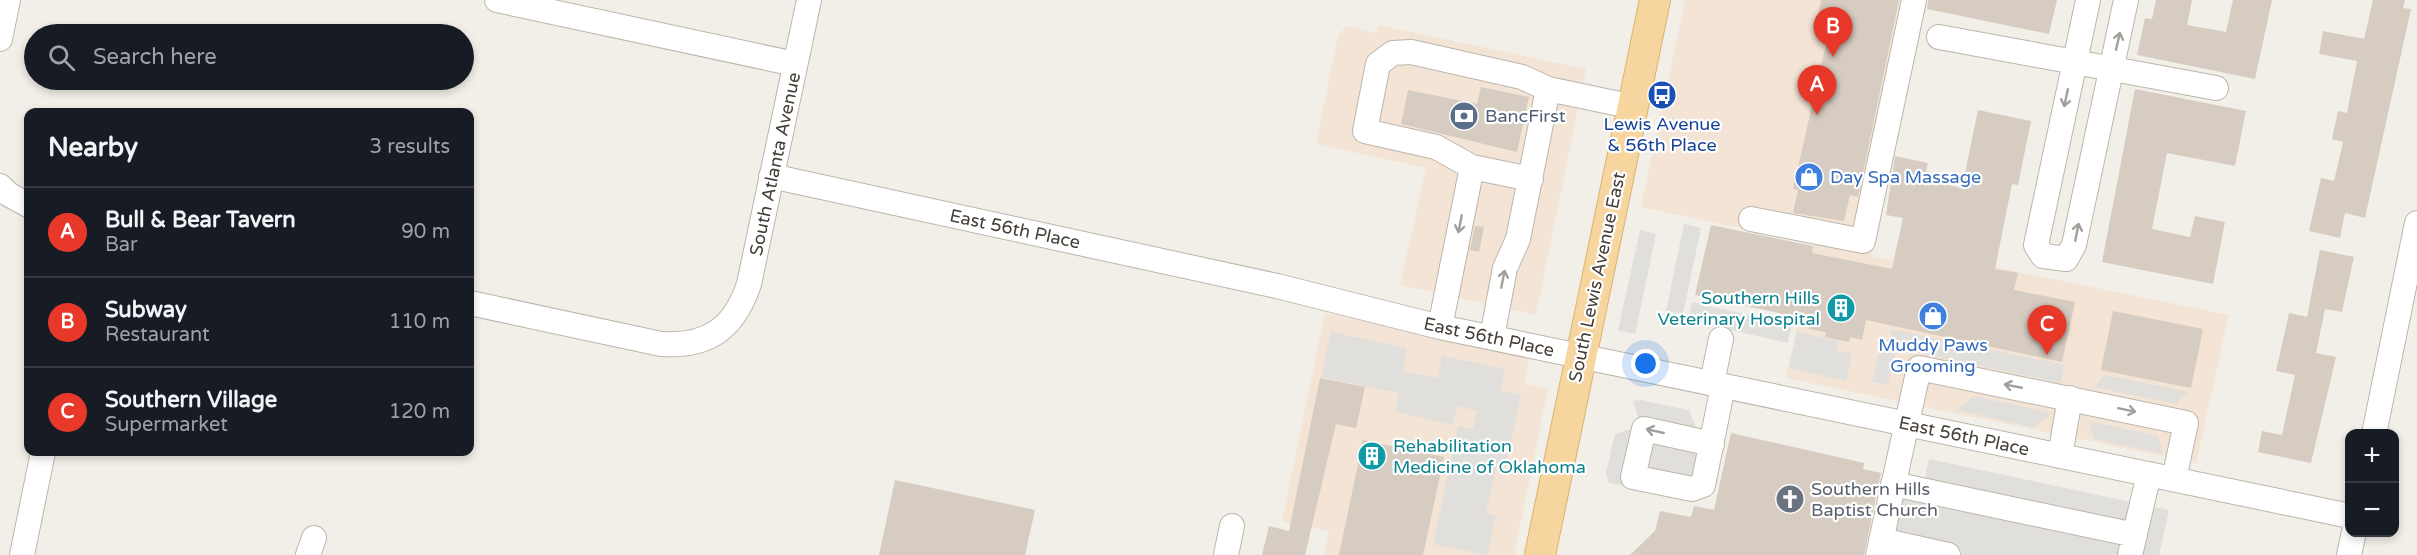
<!DOCTYPE html>
<meta charset="utf-8">
<style>
:root{--surface:#171b24;--page:#242831;--text:#f1f3f6;--muted:#9ea1a6;--line:#363941;--accent:#e8382a}
body{margin:0;font-family:"Varela Round",sans-serif;background:var(--page);color:var(--text)}
.controls{position:absolute;right:18px;bottom:18px;display:grid;overflow:hidden;border-radius:12px;box-shadow:0 3px 9px #0003}
.controls button{width:54px;height:54px;display:grid;place-items:center;padding:0;border:0;border-bottom:2px solid var(--line);background:var(--surface);color:var(--text);font:30px sans-serif}
.you{position:absolute;left:1646px;top:364px;width:21px;height:21px;margin:-15px;border:4px solid #fff;border-radius:50%;background:#1a73e8;box-shadow:0 0 0 9px #1a73e833}
.badge{display:grid;place-items:center;width:39px;height:39px;border-radius:50%;background:var(--accent);color:#fff;font-size:20px;font-weight:700}
.pin{position:absolute;translate:-50% -50px;filter:drop-shadow(0 2px 3px #0008)}
.pin::after{content:'';position:absolute;top:32px;width:21px;height:18px;background:inherit;clip-path:polygon(0 0,100% 0,50% 100%)}
.list{margin:0;padding:0;list-style:none}
h2{display:flex;justify-content:space-between;align-items:center;height:78px;margin:0;padding:0 24px;font-size:26px}
h2 small{font-size:20px;font-weight:400;color:var(--muted)}
.list li{display:grid;grid-template-columns:39px 1fr auto;gap:18px;align-items:center;box-sizing:border-box;height:90px;padding:0 24px;border-top:2px solid var(--line)}
.list b{display:block;font-size:22px;white-space:nowrap}
.list p{margin:0;font-size:20px;white-space:nowrap;color:var(--muted)}
.list em{font-size:20px;font-style:normal;color:var(--muted)}
.icon{flex:none;width:33px;height:33px;fill:none;stroke:currentColor;stroke-width:2;stroke-linecap:round;stroke-linejoin:round}
.map{position:relative;flex:none;width:2417px;height:555px;overflow:hidden}
.search{position:absolute;background:var(--surface);box-shadow:0 3px 9px #0003;left:24px;top:24px;width:450px;height:66px;display:flex;align-items:center;gap:15px;box-sizing:border-box;padding:0 21px;border-radius:33px;color:var(--muted);font-size:22px}
.panel{position:absolute;background:var(--surface);box-shadow:0 3px 9px #0003;left:24px;top:108px;width:450px;height:348px;border-radius:12px}
.map>svg:first-child{display:block}
.commercial{fill:#f3e4d5}
.parking{fill:#e1dfdc}
.building{fill:#d6ccc1}
.lines{fill:none;stroke-linecap:round;stroke-linejoin:round}
.minor-casing{stroke:#bdb5ab;stroke-width:26}
.major-casing{stroke:#dab26f;stroke-width:32}
.minor{stroke:#fff;stroke-width:24}
.major{stroke:#f6d69e;stroke-width:30}
.oneway{stroke:#a29f9b}
.labels{text-anchor:middle;dominant-baseline:central;stroke-width:4.5;stroke-linejoin:round;paint-order:stroke}
.service-label{font-size:18px;fill:#4e5e75;stroke:#fff;text-anchor:start}
.transit-label{font-size:18px;fill:#164399;stroke:#fff}
.street-label{font-size:18px;fill:#453f37;stroke:#fff}
.shop-label{font-size:18px;fill:#366cbe;stroke:#fff;text-anchor:start}
.culture-label{font-size:18px;fill:#0d838f;stroke:#fff;text-anchor:end}
.worship-label{font-size:18px;fill:#5b616d;stroke:#fff;text-anchor:start}
</style>
<div class="map">
<svg width="2417" height="555" viewBox="0 0 2417 555">
<rect width="100%" height="100%" fill="#f2efe8"/>
<path class="commercial" d="M1685 0H1923L1871 256 1893 260 1896 247 2229 315 2196 463 1786 378 1814 244 1641 207Z
M1378 25 1586 69 1536 315 1400 285 1426 168 1316 144 1338 35 1347 26 1376 33Z
M1325 313 1530 355 1524 384 1548 389 1514 555H1324L1329 531 1282 521Z"/>
<path class="parking" d="M1684 224 1701 228 1683 314 1666 311Z
M1640 230 1656 234 1635 334 1618 330Z
M1692 302 1792 325 1788 343 1688 320Z
M1890 329 2064 365 2061 383 1897 348Z
M1331 332 1407 348 1403 371 1438 378 1442 356 1505 369 1501 390 1521 395 1506 464 1497 463 1486 513 1496 516 1487 555 1433 544 1458 426 1473 429 1477 411 1457 406 1453 425 1395 412 1399 393 1321 377Z
M1797 332 1839 341 1837 351 1852 354 1846 381 1789 368Z
M1880 346 1896 349 1888 385 1872 382Z
M2105 375 2188 392 2177 404 2094 387Z
M1974 396 2051 413 2034 428 1957 410Z
M1640 400 1689 410 1696 428 1706 495 1700 499 1609 483 1606 473 1615 434 1636 427 1638 417 1633 401Z
M2088 421 2158 436 2163 454 2094 439Z
M1929 459 2169 510 2159 555H1888L1905 473 1925 478Z"/>
<path class="building" d="M1821 0H1899L1858 197 1850 195 1844 221 1793 213 1798 190 1793 189 1831 23 1817 20Z
M1928 0H2057L2049 34 1927 9Z
M2156 0H2192L2187 25 2226 32 2233 0H2272L2255 79 2137 55 2145 18 2152 19Z
M2373 0H2405L2403 8 2411 9 2365 218 2345 213 2340 238 2309 231 2321 178 2334 181 2343 142 2332 139 2338 111 2347 113 2357 61 2319 54 2323 31 2364 39Z
M1481 87 1529 97 1517 152 1401 124 1408 90 1477 104Z
M2135 89 2246 111 2235 166 2167 153 2152 229 2190 237 2195 216 2225 222 2213 284 2102 262Z
M1978 110 2031 121 2018 185 2012 184 1995 269 2018 273 2014 290 2075 302 2062 362 1866 320 1862 340 1850 337 1849 342 1825 337 1826 332 1809 329 1811 320 1695 295 1711 225 1813 246 1812 253 1892 269 1903 218 1886 215 1895 156 1928 163 1926 171 1930 172 1929 181 1962 188Z
M1475 226 1484 227 1479 252 1470 250Z
M2320 250 2354 257 2342 312 2325 309 2316 353 2336 357 2311 463 2258 452 2262 431 2282 435 2295 375 2276 371 2289 313 2307 317Z
M2113 311 2203 329 2191 388 2101 370Z
M1320 378 1365 387 1356 428 1336 424 1305 555H1262L1269 526 1289 531Z
M1731 433 1864 463 1863 469 1881 473 1864 555H1630L1655 531 1660 511 1691 517 1694 506 1714 510Z
M1363 440 1444 457 1423 555H1339Z
M895 480 1035 510 1025 555H879Z"/>
<g class="lines">
<g class="minor-casing">
<path id="minor" d="M497 0 795 64
M2088 0 2036 245 2043 256 2066 259 2074 245 2126 0
M1939 37 2216 88
M0 39 8 0
M771 176 1277 286 1440 327 2350 516
M1531 179 1472 167 1436 147 1365 131 1378 64 1393 53 1411 52 1522 77 1548 89 1634 107
M0 186 8 194 28 205
M1751 219 1863 241 1914 0
M470 303 661 344C708 347 734 329 749 284L809 0
M1440 327 1472 167
M1492 337 1505 268 1518 239 1548 89
M1712 383 1721 339
M2374 434 2417 223
M1712 444 1644 429 1633 477 1692 489 1703 485 1723 386
M2060 456 2070 398
M1893 484 2135 535
M1881 540 1948 555
M22 555 43 452
M308 555 314 538
M1226 555 1232 526
M1878 555 1919 368 2186 423 2174 479
M2130 555 2149 474
M2349 555 2354 532"/>
</g>
<g class="major-casing">
<path id="major" d="M1540 555 1655 0"/>
</g>
<use href="#minor" class="minor"/>
<use href="#major" class="major"/>
</g>
<defs><path id="oneway-shaft" d="M-6 0H5M1.5-3L5.5 0L1.5 3" fill="none" stroke-width="1.6" stroke-linecap="round" stroke-linejoin="round" transform="scale(1.5)"/></defs>
<g class="oneway">
<use href="#oneway-shaft" transform="translate(2118 41) rotate(-77)"/>
<use href="#oneway-shaft" transform="translate(2066 98) rotate(102)"/>
<use href="#oneway-shaft" transform="translate(1460 224) rotate(101)"/>
<use href="#oneway-shaft" transform="translate(2077 232) rotate(-79)"/>
<use href="#oneway-shaft" transform="translate(1503 279) rotate(-79)"/>
<use href="#oneway-shaft" transform="translate(2013 386) rotate(-169)"/>
<use href="#oneway-shaft" transform="translate(2127 410) rotate(12)"/>
<use href="#oneway-shaft" transform="translate(1655 431) rotate(-167)"/>
</g>
<defs>
<g id="bus-disc" transform="scale(1.5)"><circle r="9.5" fill="#1a4fb4" stroke="#fff"/><path d="M-5-6H5V4H4V6H2V4H-2V6H-4V4H-5ZM-3.5-4V0h7V-4ZM-3.5 1.2v1.5H-2V1.2ZM2 1.2v1.5H3.5V1.2Z" fill="#fff"/></g>
<g id="bank-disc" transform="scale(1.5)"><circle r="9.5" fill="#5c6f8a" stroke="#fff"/><path d="M-6-4H6V4H-6ZM0-2.3a2.3 2.3 0 1 0 0 4.6a2.3 2.3 0 1 0 0-4.6Z" fill="#fff"/></g>
<g id="shop-disc" transform="scale(1.5)"><circle r="9.5" fill="#3f7fe0" stroke="#fff"/><path d="M-5-2.5h2.3a2.7 3.5 0 0 1 5.4 0H5L5.5 6h-11ZM-1.5-2.5h3a1.5 2.3 0 0 0-3 0Z" fill="#fff"/></g>
<g id="building-disc" transform="scale(1.5)"><circle r="9.5" fill="#0f9aa8" stroke="#fff"/><path d="M-4-6H4V6H1V3H-1V6H-4ZM-2.5-4.3h1.7v1.8h-1.7ZM.8-4.3h1.7v1.8H.8ZM-2.5-1h1.7V.8h-1.7ZM.8-1h1.7V.8H.8Z" fill="#fff"/></g>
<g id="church-disc" transform="scale(1.5)"><circle r="9.5" fill="#6b7280" stroke="#fff"/><path d="M-1.2-6h2.4v3.5h3.3v2.4h-3.3V6h-2.4V-.1h-3.3v-2.4h3.3Z" fill="#fff"/></g>
</defs>
<g fill-rule="evenodd">
<use href="#bus-disc" x="1662" y="95"/>
<use href="#bank-disc" x="1464" y="116"/>
<use href="#shop-disc" x="1809" y="177"/>
<use href="#building-disc" x="1841" y="308"/>
<use href="#shop-disc" x="1933" y="316"/>
<use href="#building-disc" x="1372" y="456"/>
<use href="#church-disc" x="1790" y="499"/>
</g>
<g class="labels">
<g class="service-label">
<text x="1485" y="116">BancFirst</text>
</g>
<g class="transit-label">
<text x="1662" y="124">Lewis Avenue<tspan x="1662" dy="21">&amp; 56th Place</tspan></text>
</g>
<g class="street-label">
<text transform="translate(775 164) rotate(-78)">South Atlanta Avenue</text>
<text transform="translate(1015 229) rotate(12)">East 56th Place</text>
<text transform="translate(1597 277) rotate(-78)">South Lewis Avenue East</text>
<text transform="translate(1489 337) rotate(12)">East 56th Place</text>
<text transform="translate(1964 436) rotate(12)">East 56th Place</text>
</g>
<g class="shop-label">
<text x="1830" y="177">Day Spa Massage</text>
<text x="1933" y="345" text-anchor="middle">Muddy Paws<tspan x="1933" dy="21">Grooming</tspan></text>
</g>
<g class="culture-label">
<text x="1820" y="298">Southern Hills<tspan x="1820" dy="21">Veterinary Hospital</tspan></text>
<text x="1393" y="446" text-anchor="start">Rehabilitation<tspan x="1393" dy="21">Medicine of Oklahoma</tspan></text>
</g>
<g class="worship-label">
<text x="1811" y="489">Southern Hills<tspan x="1811" dy="21">Baptist Church</tspan></text>
</g>
</g>
</svg>
<div class="controls">
<button>+</button>
<button>−</button>
</div>
<div class="you"></div>
<div class="pin badge" style="left:1817px;top:115px">A</div>
<div class="pin badge" style="left:1833px;top:57px">B</div>
<div class="pin badge" style="left:2047px;top:355px">C</div>
<div class="search"><svg class="icon" aria-label="search" viewBox="0 0 24 24"><circle cx="10" cy="10" r="6"/><path d="M15 15l6 6"/></svg>Search here</div>
<section class="panel">
<h2>Nearby<small>3 results</small></h2>
<ul class="list">
<li><span class="badge">A</span><div><b>Bull &amp; Bear Tavern</b><p>Bar</p></div><em>90 m</em></li>
<li><span class="badge">B</span><div><b>Subway</b><p>Restaurant</p></div><em>110 m</em></li>
<li><span class="badge">C</span><div><b>Southern Village</b><p>Supermarket</p></div><em>120 m</em></li>
</ul>
</section>
</div>
